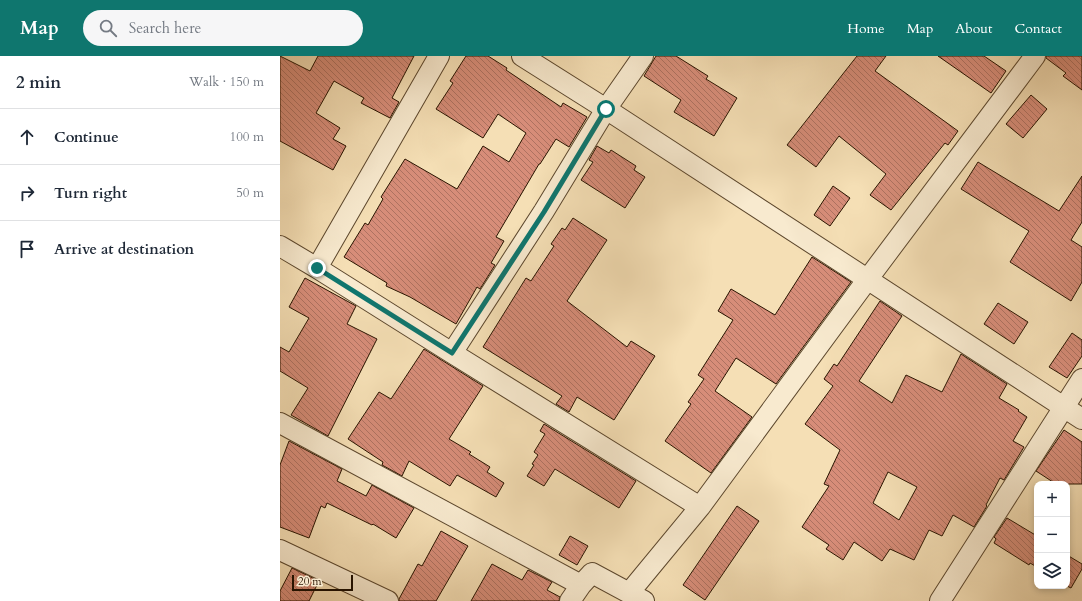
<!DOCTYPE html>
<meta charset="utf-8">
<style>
:root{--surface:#fff;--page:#f6f6f7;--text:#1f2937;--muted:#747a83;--line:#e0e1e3;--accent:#0f766e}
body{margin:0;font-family:Cardo,serif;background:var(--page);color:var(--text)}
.controls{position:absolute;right:12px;bottom:12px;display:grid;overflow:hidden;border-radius:8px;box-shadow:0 2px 6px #0003}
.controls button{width:36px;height:36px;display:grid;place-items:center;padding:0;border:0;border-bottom:1px solid var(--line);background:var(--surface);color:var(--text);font:20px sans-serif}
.scale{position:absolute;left:12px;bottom:10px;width:61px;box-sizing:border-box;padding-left:4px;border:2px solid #291400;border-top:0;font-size:11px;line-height:14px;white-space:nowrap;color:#291400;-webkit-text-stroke:3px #f8eacf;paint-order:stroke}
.stop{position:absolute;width:12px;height:12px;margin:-9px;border:3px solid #0f766e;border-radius:50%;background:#fff}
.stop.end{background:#0f766e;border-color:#fff;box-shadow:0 1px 4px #0008}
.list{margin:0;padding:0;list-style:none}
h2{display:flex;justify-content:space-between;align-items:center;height:52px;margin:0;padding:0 16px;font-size:17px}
h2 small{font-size:13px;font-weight:400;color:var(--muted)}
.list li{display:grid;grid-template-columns:26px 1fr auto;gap:12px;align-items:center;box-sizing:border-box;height:56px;padding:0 16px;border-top:1px solid var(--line)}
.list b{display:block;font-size:15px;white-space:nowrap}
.list em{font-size:13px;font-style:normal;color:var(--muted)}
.icon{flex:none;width:22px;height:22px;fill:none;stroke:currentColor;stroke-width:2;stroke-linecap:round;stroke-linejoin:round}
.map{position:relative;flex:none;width:802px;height:545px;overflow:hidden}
header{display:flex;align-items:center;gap:24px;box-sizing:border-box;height:56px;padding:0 20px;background:var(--accent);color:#fff}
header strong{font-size:19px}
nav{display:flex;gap:22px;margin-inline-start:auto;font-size:14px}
.search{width:280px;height:36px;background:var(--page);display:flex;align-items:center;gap:10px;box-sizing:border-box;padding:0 14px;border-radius:22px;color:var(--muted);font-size:15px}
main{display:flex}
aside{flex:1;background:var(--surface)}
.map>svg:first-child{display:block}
.building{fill:url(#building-back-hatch);stroke:#291400;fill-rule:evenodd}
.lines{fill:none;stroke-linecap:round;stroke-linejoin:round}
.minor-casing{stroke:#5c472d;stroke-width:22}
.minor{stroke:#f8eacf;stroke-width:20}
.route{stroke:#0f766e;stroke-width:5}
</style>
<header>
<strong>Map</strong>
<div class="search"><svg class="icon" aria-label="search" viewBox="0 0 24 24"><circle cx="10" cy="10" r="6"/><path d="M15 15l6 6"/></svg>Search here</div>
<nav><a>Home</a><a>Map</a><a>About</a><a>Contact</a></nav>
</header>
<main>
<aside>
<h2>2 min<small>Walk · 150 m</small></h2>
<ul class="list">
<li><svg class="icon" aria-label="ahead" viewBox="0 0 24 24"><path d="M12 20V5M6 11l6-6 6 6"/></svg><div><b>Continue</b></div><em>100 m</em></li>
<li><svg class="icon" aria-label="right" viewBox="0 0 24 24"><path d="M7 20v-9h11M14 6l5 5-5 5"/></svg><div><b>Turn right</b></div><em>50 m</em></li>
<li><svg class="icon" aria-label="arrive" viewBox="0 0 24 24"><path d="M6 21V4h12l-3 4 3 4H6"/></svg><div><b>Arrive at destination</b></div></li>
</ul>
</aside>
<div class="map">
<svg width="802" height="545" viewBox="0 0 802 545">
<defs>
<pattern id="building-back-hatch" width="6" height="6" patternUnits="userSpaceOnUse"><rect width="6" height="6" fill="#d78d79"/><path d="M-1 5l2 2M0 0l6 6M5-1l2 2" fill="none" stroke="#ae7261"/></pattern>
</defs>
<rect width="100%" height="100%" fill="#f5dfb5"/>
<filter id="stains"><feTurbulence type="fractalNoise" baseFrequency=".005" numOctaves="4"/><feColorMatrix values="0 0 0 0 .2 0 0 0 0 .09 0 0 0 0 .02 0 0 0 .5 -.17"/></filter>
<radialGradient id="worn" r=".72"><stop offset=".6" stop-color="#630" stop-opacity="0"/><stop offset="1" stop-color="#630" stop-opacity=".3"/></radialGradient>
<path class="building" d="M0 0 30 15 38 0H134L112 42 119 46 110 62 81 47 84 42 54 25 36 57 60 72 53 83 66 90 53 114 0 85Z
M186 0H208L227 12 226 14 281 51 283 47 307 61 289 91 276 83 260 108H259L216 181 224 185 211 207 215 209 200 233 197 231 176 268 130 241 106 230 107 227 64 201 85 167 88 169 103 143 101 141 125 103 177 133 203 90 229 106 246 77 218 58 203 82 156 53 173 27 170 25Z
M376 0H396L428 20 426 23 457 42 434 80 394 56 401 44 364 20Z
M577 0H606L595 15 678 75 668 89 665 87 611 154 590 139 606 118 559 80 536 111 507 89Z
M658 0H704L726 15 711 37Z
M766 0H802V34L783 20 786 17 766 2Z
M751 39 767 53 743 82 726 68Z
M317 90 329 97 331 94 356 110 354 114 365 121 345 152 301 124 313 106 309 104Z
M698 106 779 155 802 120V166L791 184 802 191V226L791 245 730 206 749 175 681 133Z
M553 130 570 142 550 170 534 159Z
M293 162 327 184 287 245 347 291 351 285 375 300 334 364 297 341 289 356 276 348 282 340 203 291 246 222 251 225 274 190 271 188 282 172 285 174Z
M532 201 571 226 496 328 456 302 435 335 472 361 431 417 385 385 411 348 408 346 424 323 418 319 453 264 438 255 451 233 495 259Z
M25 222 76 250 67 268 97 283 48 380 11 359 28 332 0 315V291L9 296 29 262 9 251Z
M600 245 622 260 579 325 612 347 626 319 662 336 681 298 727 328 719 342 739 354 738 355 747 361 733 385 744 391 724 424 720 422 706 449 707 450 694 471 673 459 662 480 649 474 634 504 610 493 602 505 574 486 563 504 546 493 549 489 522 471 549 430 544 428 560 394 525 368 553 330 544 323 554 308 557 310ZM608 416 637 431 619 464 593 447Z
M718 247 748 266 734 288 704 268Z
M792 277 802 284V300L787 322 769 311Z
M144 293 203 330 169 383 191 396 189 398 210 411 207 416 224 427 216 441 177 419 170 430 129 405 122 420 102 409 103 406 68 383 99 336 111 343Z
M264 368 356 425 339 452 275 413 264 430 247 420 254 409 252 408 258 399 254 396 265 378 260 375Z
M784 374 802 386V428H776L756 415Z
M9 385 62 413 57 425 86 440 92 429 134 452 116 482 93 468 92 469 47 447 45 452 41 450 29 482 0 471V409Z
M457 450 479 465 425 544 403 529Z
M727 462 757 480V511L750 507 749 509 714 487 716 483 714 481Z
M161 475 188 490 156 545H119V543L138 508 142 510Z
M290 480 308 490 297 509 279 499Z
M787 499 802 508V513L791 532 787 530Z
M212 508 242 524 248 514 272 526 267 534 280 541 279 545H191Z
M12 512 39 525 29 545H0V535Z"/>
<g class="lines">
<g class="minor-casing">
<path id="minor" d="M242 0 326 53 802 363
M0 190 37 212 172 297 420 451
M37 212 159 0
M172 297 264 155 326 53 363 0
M0 367 301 529
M0 494 108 545
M349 537 420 451 587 224 755 0
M290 545 301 529 312 517 364 545
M660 545 802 323"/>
</g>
<use href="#minor" class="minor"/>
</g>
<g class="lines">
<path class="route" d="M37 212 172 297 264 156 326 53"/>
</g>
<rect width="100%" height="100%" filter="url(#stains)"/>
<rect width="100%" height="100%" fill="url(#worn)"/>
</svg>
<div class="controls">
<button>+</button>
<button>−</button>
<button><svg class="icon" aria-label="layers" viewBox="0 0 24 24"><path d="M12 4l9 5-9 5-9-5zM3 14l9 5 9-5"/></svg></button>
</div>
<div class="scale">20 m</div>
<div class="stop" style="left:326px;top:53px"></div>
<div class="stop end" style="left:37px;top:212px"></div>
</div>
</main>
